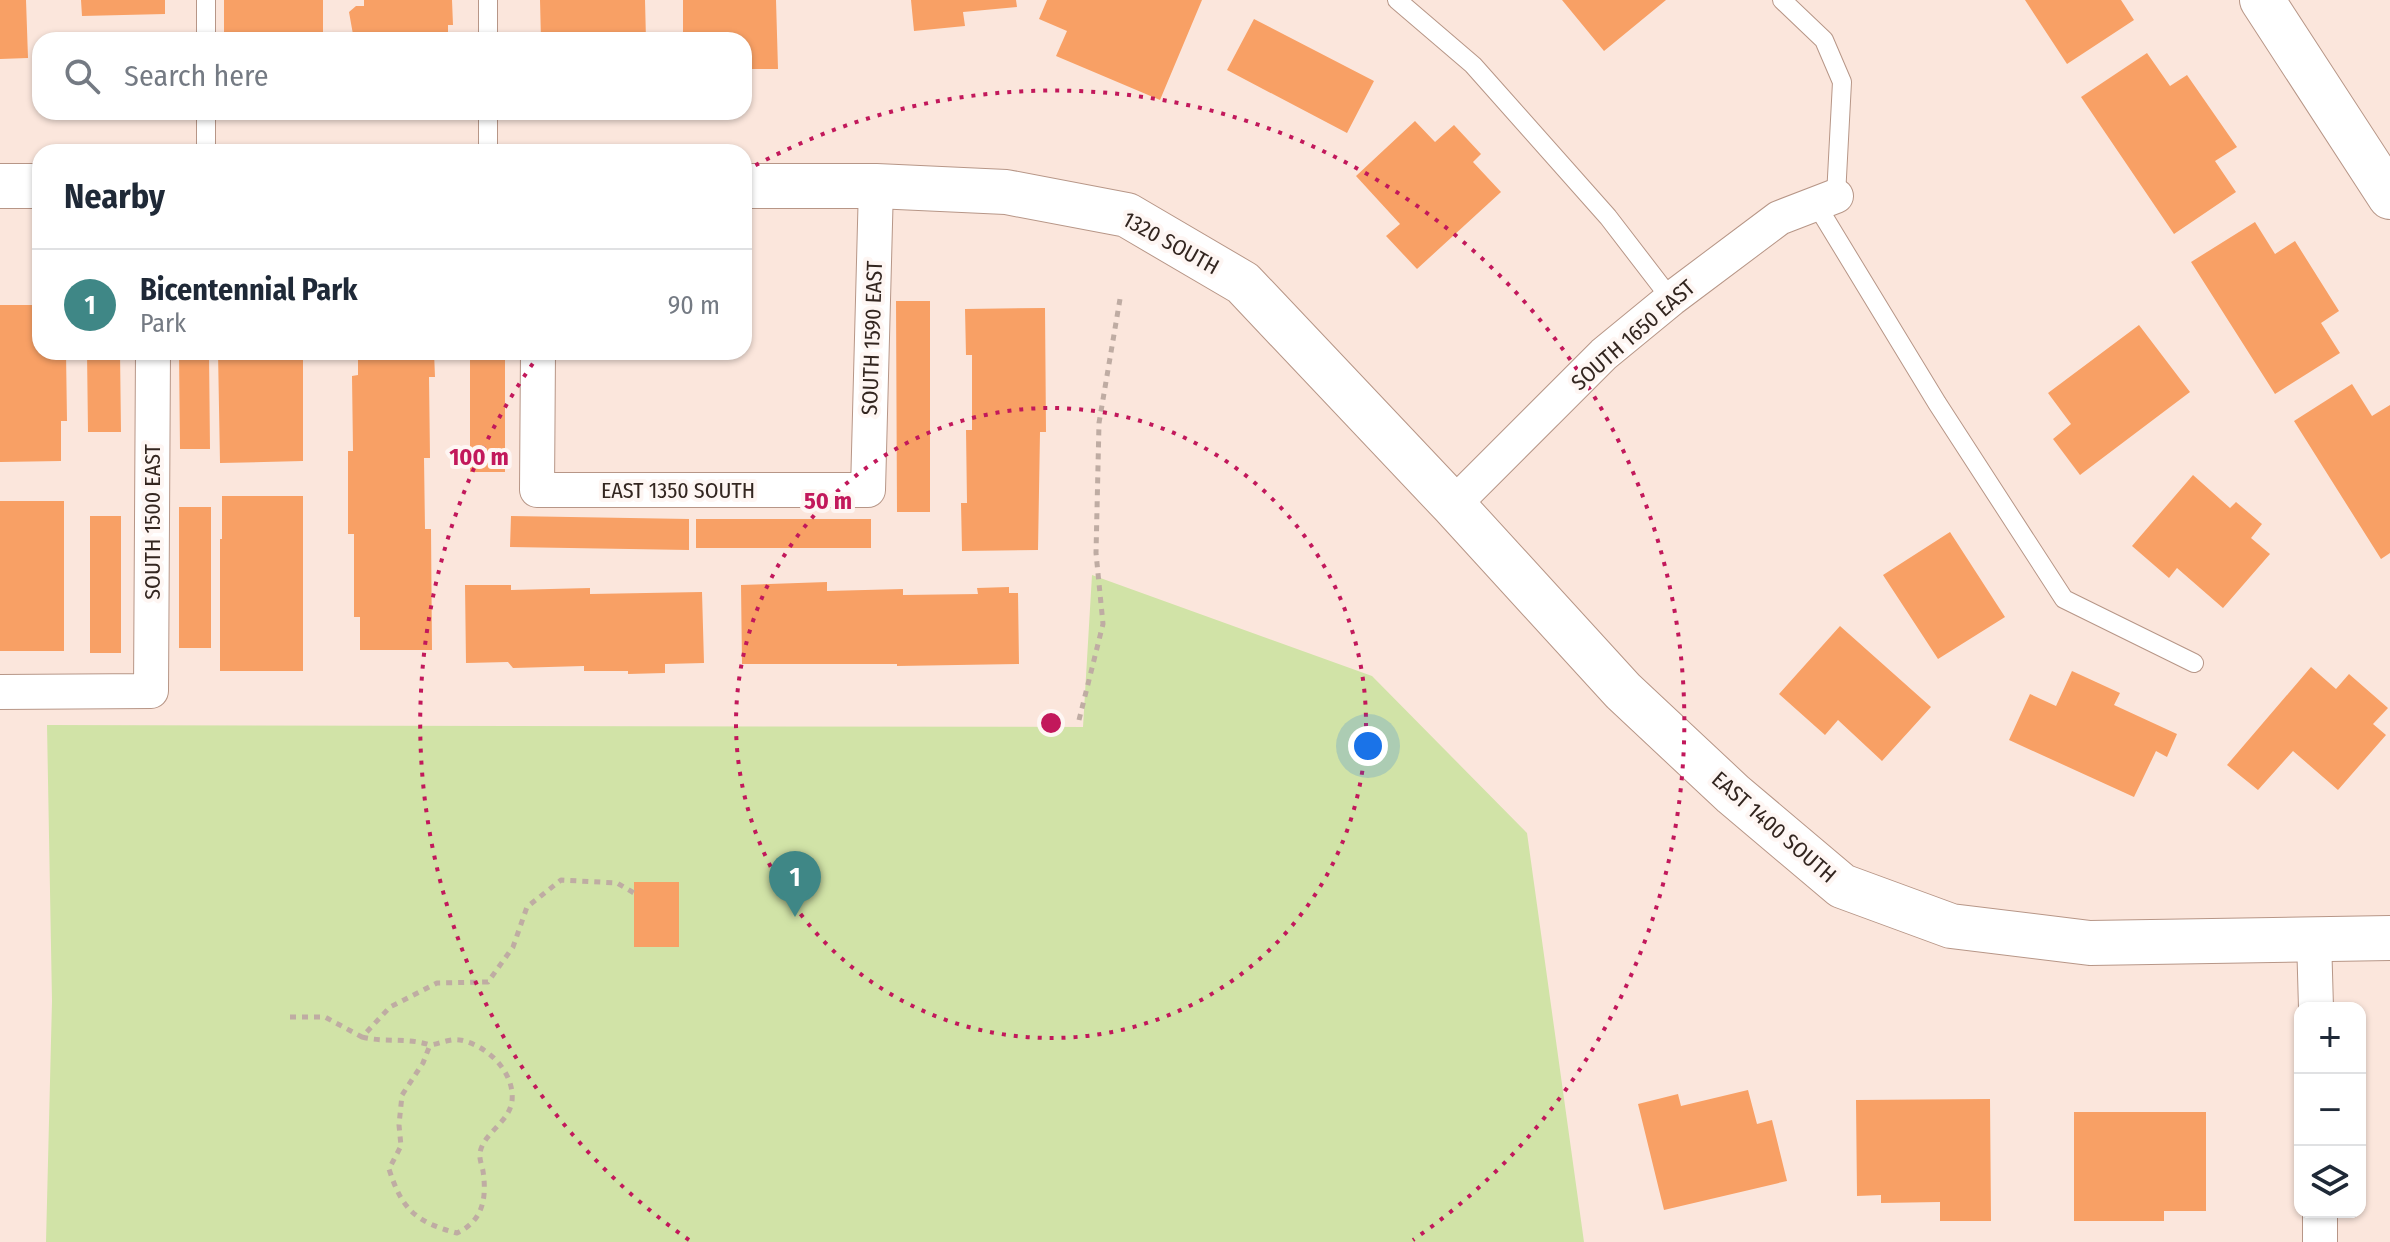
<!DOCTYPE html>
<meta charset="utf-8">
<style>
:root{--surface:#fff;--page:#f6f6f7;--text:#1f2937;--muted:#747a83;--line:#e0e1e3;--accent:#3f8786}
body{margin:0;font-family:"Fira Sans Condensed",sans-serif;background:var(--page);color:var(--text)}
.controls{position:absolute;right:24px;bottom:24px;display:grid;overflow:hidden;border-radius:16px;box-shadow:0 2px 6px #0004}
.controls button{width:72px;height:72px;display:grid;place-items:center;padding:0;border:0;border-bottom:2px solid var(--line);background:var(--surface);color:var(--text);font:40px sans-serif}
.you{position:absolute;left:1368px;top:746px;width:28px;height:28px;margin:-20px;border:6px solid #fff;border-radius:50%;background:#1a73e8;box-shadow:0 0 0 12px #1a73e833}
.badge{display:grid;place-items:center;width:52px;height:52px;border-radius:50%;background:var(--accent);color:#fff;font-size:26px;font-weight:700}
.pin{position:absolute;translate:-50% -66px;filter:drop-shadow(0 2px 4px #0008)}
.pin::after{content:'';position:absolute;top:42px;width:28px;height:24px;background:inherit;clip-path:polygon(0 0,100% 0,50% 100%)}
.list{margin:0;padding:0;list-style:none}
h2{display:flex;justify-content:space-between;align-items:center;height:104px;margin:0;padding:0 32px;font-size:34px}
h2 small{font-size:26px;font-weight:400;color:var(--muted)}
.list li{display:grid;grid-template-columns:52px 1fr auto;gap:24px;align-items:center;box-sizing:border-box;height:112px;padding:0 32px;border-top:2px solid var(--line)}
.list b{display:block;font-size:30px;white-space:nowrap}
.list p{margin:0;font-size:26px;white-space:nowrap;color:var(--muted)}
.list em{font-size:26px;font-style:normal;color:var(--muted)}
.icon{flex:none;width:44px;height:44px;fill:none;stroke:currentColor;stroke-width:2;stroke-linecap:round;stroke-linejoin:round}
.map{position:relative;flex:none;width:2390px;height:1242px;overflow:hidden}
.search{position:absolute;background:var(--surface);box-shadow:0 2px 6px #0004;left:32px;top:32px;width:720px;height:88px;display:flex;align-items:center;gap:20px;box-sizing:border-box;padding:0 28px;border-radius:24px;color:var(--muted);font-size:30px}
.panel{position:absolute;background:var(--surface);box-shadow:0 2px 6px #0004;left:32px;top:144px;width:720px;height:216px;border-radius:24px}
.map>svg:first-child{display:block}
.green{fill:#d1e3a7}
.building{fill:#f8a065}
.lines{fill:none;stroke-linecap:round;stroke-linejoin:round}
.lane-casing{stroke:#b79687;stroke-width:20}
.street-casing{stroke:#b79687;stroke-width:36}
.secondary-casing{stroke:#b79687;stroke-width:46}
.path{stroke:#bfaca3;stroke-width:5;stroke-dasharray:6 6;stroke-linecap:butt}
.lane{stroke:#fff;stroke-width:18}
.street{stroke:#fff;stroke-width:34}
.secondary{stroke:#fff;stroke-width:44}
.ring{fill:none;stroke:#c2185b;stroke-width:4;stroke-dasharray:4 8}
.labels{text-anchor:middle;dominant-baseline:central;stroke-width:8;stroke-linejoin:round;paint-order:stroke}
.street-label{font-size:22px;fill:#332620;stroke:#fef6f3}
.centre{fill:#c2185b;stroke:#fef6f3;stroke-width:4}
.ring-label{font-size:24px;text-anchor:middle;font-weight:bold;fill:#c2185b;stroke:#fef6f3;stroke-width:8;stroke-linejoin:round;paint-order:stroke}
</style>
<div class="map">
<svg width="2390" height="1242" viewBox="0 0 2390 1242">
<rect width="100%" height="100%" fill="#fbe6dc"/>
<path class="green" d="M1092 575 1372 676 1527 833 1584 1242H46L52 1001 47 725 1083 727Z"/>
<path class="building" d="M0 0H26L28 58 0 59Z
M81 0H165V14L82 16Z
M224 0H323V40H224Z
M364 0H452L453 25H448V40H354L349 12 356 6H364Z
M540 0H645L646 40H541Z
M683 0H776L778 69H744V40H683Z
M911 0H1016L1017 7 963 12 965 26 914 31Z
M1047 0H1202L1160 100 1056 56 1067 31 1039 19Z
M1562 0H1666L1604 51Z
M2025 0H2121L2134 20 2067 64Z
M1254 19 1374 81 1347 133 1227 70Z
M2147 53 2170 86 2187 75 2237 147 2215 161 2236 192 2174 234 2081 97Z
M1415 121 1435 142 1454 125 1481 154 1473 162 1501 192 1417 269 1386 236 1400 224 1356 176Z
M2255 222 2275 254 2295 241 2339 311 2321 323 2340 353 2275 394 2191 262Z
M896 301H930V512H897Z
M0 305H40V352H66L67 421H61V461L0 462Z
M1045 308 1046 432H1040L1038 550 962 551 961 503H967L966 430H972V355H966L965 309Z
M2139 325 2190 392 2080 475 2053 439 2071 424 2048 393Z
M87 352H120L121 432H88Z
M179 352H209L210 449H180Z
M218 352H303V461L220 463Z
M358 352H434L435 377H429L430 458H424L425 529H431L432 650H360V617H354V534H348V451H353L352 376 358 375Z
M470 352H505V472H470Z
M2352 384 2372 416 2390 405V553L2381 559 2294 421Z
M2193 475 2230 508 2236 502 2262 524 2251 538 2270 554 2223 608 2177 568 2169 578 2132 546Z
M222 496H303V671H220V539H222Z
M0 501H64V651H0Z
M179 507H211V648H179Z
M90 516H121V653H90Z
M511 516 689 519V550L510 547Z
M696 519H871V548H696Z
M1950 532 2005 617 1938 659 1883 575Z
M827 582V591L903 589V595L978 594 977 588 1009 587V593H1018L1019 664 897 666V664H742L741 585Z
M465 585H511V590L590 588V594L702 592 704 663 665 664V673L628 674V671H584V666L513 668 508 662 466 663Z
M1840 626 1931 707 1882 761 1838 720 1825 735 1779 694Z
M2311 667 2336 689 2349 674 2388 708 2373 724 2386 735 2338 790 2293 751 2258 790 2227 765Z
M2072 671 2120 693 2114 705 2177 734 2167 757 2156 751 2134 797 2009 740 2030 694 2056 706Z
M634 882H679V947H634Z
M1748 1090 1757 1124 1772 1120 1787 1181 1664 1210 1638 1104 1678 1094 1681 1106Z
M1990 1099 1991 1221H1940V1202L1881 1203V1195L1857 1196 1856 1100Z
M2074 1112H2206V1211H2164V1221H2074Z"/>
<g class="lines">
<g class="lane-casing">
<path id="lane" d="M206 0V40
M488 0V40
M1397 0 1473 65 1608 217 1671 299
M1782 0 1824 40 1842 82 1836 196
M206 112V152
M488 112V152
M1816 204 1937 403 2064 599 2194 663"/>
</g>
<g class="street-casing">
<path id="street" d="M538 352 537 490H868L876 186
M1453 505 1604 354 1671 299 1779 218 1836 196
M0 692 151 691 153 352
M2314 938 2316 1008
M2320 1242V1212"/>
</g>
<g class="secondary-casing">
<path id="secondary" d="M2262 0 2390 197
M0 186H40
M744 186H876L1006 192 1127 215 1243 283 1453 505 1623 691 1733 794 1842 886 1951 926 2090 943 2390 938"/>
</g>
<path class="path" d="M1079 720 1103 624 1096 553 1099 423 1120 299
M290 1017H325L362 1037 390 1007 437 983 488 982 513 947 527 907 561 880 617 883 634 893
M362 1037C386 1043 406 1037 430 1045L423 1063 402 1095 399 1125 401 1146 389 1169C402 1210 416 1222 457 1233 483 1221 487 1198 483 1171 482 1166 479 1158 480 1153 483 1133 509 1123 512 1101 515 1072 487 1045 460 1040 451 1038 439 1044 430 1045"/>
<use href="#lane" class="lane"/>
<use href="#street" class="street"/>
<use href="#secondary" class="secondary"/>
</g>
<g class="ring">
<circle cx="1051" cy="723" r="315"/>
<path d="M689 1240A631 631 0 0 1 541 352M745 171A631 631 0 0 1 1413 1240"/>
</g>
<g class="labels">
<g class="street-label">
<text transform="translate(1171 243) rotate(29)">1320 SOUTH</text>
<text transform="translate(1633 335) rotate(-41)">SOUTH 1650 EAST</text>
<text transform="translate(872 338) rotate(-88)">SOUTH 1590 EAST</text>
<text x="678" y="490">EAST 1350 SOUTH</text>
<text transform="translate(152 522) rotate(-90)">SOUTH 1500 EAST</text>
<text transform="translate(1774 827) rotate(41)">EAST 1400 SOUTH</text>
</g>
</g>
<circle cx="1051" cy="723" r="12" class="centre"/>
<g class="ring-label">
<text x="479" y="465">100 m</text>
<text x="828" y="509">50 m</text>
</g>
</svg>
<div class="controls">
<button>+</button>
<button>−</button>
<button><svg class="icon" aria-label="layers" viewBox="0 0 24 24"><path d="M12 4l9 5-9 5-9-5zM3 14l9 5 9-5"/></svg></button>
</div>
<div class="you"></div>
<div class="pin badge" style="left:795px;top:917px">1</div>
<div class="search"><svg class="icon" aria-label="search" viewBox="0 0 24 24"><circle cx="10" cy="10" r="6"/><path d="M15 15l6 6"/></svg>Search here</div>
<section class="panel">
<h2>Nearby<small></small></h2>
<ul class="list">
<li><span class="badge">1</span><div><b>Bicentennial Park</b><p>Park</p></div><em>90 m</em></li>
</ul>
</section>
</div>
